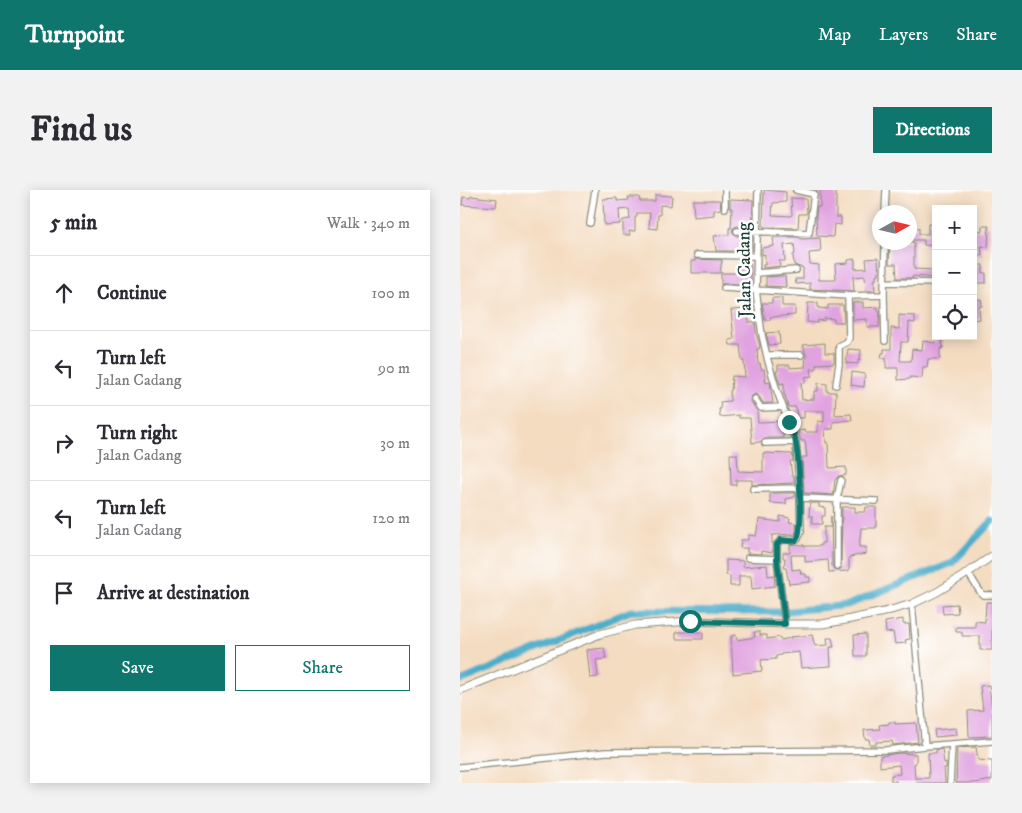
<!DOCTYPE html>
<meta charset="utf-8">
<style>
:root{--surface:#fff;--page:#f2f2f3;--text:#2b2b33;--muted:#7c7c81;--line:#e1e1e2;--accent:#0f766e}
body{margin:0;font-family:"IM FELL DW Pica",serif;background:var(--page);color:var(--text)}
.controls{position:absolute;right:15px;top:15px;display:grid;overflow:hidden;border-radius:0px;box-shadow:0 2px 12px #0003}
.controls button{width:45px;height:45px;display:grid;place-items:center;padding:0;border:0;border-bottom:1px solid var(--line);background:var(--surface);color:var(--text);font:25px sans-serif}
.compass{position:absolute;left:412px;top:15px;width:45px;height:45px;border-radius:50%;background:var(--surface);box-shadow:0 2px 12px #0003;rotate:82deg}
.stop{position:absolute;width:15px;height:15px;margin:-11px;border:4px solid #0f766e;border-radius:50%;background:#fff}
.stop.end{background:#0f766e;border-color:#fff;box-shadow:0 1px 5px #0008}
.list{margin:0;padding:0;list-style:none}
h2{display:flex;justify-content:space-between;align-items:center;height:65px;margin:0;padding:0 20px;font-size:21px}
h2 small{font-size:16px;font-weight:400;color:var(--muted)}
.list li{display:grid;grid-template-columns:32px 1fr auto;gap:15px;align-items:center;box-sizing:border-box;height:75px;padding:0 20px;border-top:1px solid var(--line)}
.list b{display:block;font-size:19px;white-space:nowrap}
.list p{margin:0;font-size:16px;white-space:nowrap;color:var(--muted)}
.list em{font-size:16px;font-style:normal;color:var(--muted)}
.actions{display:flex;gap:10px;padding:15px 20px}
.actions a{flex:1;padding:11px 0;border:1px solid var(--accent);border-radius:0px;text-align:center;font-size:18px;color:var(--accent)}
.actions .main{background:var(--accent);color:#fff}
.icon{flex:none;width:28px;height:28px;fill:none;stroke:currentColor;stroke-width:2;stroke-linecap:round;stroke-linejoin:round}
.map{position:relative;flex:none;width:532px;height:593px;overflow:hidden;border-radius:0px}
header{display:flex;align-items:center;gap:30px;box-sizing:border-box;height:70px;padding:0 25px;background:var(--accent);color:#fff}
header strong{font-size:24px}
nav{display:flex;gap:28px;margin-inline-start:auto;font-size:18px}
.intro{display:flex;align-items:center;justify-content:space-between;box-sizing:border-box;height:120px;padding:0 30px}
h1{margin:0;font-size:35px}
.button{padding:12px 22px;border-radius:0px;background:var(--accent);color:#fff;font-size:18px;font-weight:700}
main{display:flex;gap:30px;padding:0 30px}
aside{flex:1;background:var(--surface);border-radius:0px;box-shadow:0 2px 12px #0003}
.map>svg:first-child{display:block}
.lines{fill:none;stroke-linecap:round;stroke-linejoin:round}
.canal{stroke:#4badca;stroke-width:7}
.building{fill:#e1a3e0}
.minor-casing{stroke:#8a8c7a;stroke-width:8}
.tertiary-casing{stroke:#8a8c7a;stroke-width:9}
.minor{stroke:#fff;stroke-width:5.5}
.tertiary{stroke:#fff;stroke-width:7}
.route{stroke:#0f766e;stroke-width:6}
.labels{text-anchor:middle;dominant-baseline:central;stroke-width:5;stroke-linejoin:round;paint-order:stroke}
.street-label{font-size:18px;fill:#1f3d34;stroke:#fff}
</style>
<header>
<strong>Turnpoint</strong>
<nav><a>Map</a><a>Layers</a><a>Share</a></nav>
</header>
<div class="intro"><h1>Find us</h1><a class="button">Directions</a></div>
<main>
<aside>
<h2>5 min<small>Walk · 340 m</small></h2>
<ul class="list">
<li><svg class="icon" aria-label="ahead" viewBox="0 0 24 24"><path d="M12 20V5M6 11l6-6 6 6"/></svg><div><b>Continue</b></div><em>100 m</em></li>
<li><svg class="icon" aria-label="left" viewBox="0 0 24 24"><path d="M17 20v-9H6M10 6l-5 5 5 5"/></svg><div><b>Turn left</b><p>Jalan Cadang</p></div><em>90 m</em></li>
<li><svg class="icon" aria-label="right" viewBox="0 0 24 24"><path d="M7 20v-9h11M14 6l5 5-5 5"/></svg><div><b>Turn right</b><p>Jalan Cadang</p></div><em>30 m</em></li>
<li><svg class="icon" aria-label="left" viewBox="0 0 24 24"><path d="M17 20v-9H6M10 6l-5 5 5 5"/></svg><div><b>Turn left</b><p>Jalan Cadang</p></div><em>120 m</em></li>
<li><svg class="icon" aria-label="arrive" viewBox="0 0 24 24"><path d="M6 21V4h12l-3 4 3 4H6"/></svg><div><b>Arrive at destination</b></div></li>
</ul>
<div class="actions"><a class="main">Save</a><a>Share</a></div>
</aside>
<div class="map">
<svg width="532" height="593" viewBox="0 0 532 593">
<rect width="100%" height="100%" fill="#fff"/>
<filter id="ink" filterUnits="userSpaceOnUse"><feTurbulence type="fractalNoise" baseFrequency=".02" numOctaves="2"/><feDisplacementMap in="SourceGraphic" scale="10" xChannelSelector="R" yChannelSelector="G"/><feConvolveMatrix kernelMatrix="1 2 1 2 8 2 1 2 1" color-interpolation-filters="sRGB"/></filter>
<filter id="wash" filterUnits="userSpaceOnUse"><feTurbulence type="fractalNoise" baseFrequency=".0096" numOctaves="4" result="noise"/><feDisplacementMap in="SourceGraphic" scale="20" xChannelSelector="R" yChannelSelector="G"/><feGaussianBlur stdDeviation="1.12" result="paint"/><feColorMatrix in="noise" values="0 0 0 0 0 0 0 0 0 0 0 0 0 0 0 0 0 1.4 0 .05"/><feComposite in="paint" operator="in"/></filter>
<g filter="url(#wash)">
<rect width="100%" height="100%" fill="#f4dcc1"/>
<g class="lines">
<path class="canal" d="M0 491 171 421 321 422 387 415 492 373 532 331"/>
</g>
<g id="blocks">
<path class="building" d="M304 0 326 2V12L313 13 312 25 330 26 332 25 331 8 346 9 347 22 346 24H339L338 38 303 37Z
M360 0H376V27H381V35L374 34 373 47 357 46 356 26 357 17H360Z
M195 5 212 6 211 16 200 15V25H198L197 39 189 38 190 23H177V27H175V41H169L170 45H163V30L170 29 169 19 159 20 160 34 144 35 143 9 157 8V11L169 10 168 7H179L180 11H195Z
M11 6 37 9 36 17 2 15 3 7 10 8Z
M270 9 293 10 292 37 277 36 273 38 272 41 276 46H292V61H256L254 46 269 45V38H271L272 18H270Z
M233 10H260L261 19 254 20V25L234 27Z
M468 34H476V56L464 55V50H450V38H459V44H468Z
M522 36H529L528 57 521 56 522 65H517L515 49H513V40L522 41Z
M313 47H338L342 49 360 48 361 62 349 63 350 74 359 75V90H376L375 74 388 73V70L395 69V79L407 78 406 69 418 68 419 84 416 85V90H414L415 101H406L405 86 393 87 394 101 350 99V93L336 94 335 89H343V78L334 75 333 65 335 64 334 54 324 55 325 71H319L320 76 303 78V75H305V64L302 65V58L314 56Z
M430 52H454V79L476 80V88L453 86V88H437L436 74H429Z
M235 69 262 70 260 83H231V71H235Z
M280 73 290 74 291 95 264 93 261 95V83H280Z
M513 75H523V83H526V93H513Z
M321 86H325L326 97 306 96V87Z
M312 108H322V116H335V125L310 127V130H305L302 113H312Z
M521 109 522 116H519L520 129 513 130V110Z
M393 112H403V118L418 117V121H420L419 137H407V129L393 130Z
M348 113H358V118L368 119V115H383L384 132H374V129L364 128V131L358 130 357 133 347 132Z
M288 119 289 132H295L296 143 300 156 299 159H297L298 174 300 173 301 179H304L306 193 310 192 313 213H303L299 206 295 204 291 207 290 210 297 221 298 232 323 231 325 236 323 237V248H304L300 252 292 253 290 228H279V225L260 227 259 219H261L260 212 270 211V201H271L272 186 285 187 284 171H282L280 155H270L269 150 274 149 271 120Z
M439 125 455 126V133L449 132 448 152H441L440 171H451L452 159 462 160 463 151 476 153V150L482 149 483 158 480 159V169H468L467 177H463L462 188 450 187V189L438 190V178H426V168H421L422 163H424V159H431V138L439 139Z
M319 142 320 154 309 155 306 143Z
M365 153V163H374V173L356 174V179H351L352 186 345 187V193H341L342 210 354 209V201H358V193L367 194V202H376L375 225 391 224 392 230 373 232V239H365L366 253H368L369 278 386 277V285L379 286 375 290 373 305 344 303 342 267H347L345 251H341L338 241 345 240V242H358V231L364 232V221H344V228H337L336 217H328L325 205H324V193L320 194 316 181H318V175H330V178L345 177 346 165 343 155Z
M388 159 401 160 400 170H398V174L386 173Z
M392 182 405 184 404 197 391 195Z
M303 263 332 264 333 271H330L332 286H334V293L292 295V290H276V295H271L270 264H277L278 281 303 282Z
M310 303H335V307L326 309V314L310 313Z
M350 313H359V317L365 318V326H362V334H352V326H349Z
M382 317H395V322H405L406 317H416V338H401L399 357H406V364L389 367V381L369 382 368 370 345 372V365H331L332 380 340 379 341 384H346V387H350V392L329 394 326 378H324L325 368H323V363H330V354L344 355V356H361V353H364V337H371V326L372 376 375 380 381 379Z
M320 326 330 328 329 332 336 333V340L335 344 312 345V363L301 361V364L287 363V358H280L281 350H288V345L296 346 299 329 320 332Z
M266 370 283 371V377L307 375 308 386 314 385 315 396 292 399 291 386H279V396H270V386L266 385Z
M526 412H532V460H520V446H502V442H496V437H515V431L525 432Z
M497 414 498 423 483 424 482 415Z
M443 429V434H449L450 449 445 450 446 453 435 454 433 442 426 443 425 432Z
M216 442H243V449H216Z
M294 442H300V445H307V449L320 447V450L331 448 330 447 352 445 355 456 368 455 367 448H372L374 457H370L371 476 341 478 339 462 321 464V465L316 466V469L301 470 302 481 273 484 271 446 276 445 277 450 295 447Z
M406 444V466H395L394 445Z
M144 458 146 469 136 470 138 487 130 488 127 460Z
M529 495 532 519V546L509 547 508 521 523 520 520 496Z
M429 532H435V534L456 533 458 552 433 555 432 551 416 552V555H410L409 549H405L404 540 420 539 419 535 429 534Z
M496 538 497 545 475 547 474 540Z
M516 557 518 570 532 571V590L515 593H496L497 558Z
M482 559 484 573H486V578H484L485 593H436V591H431V585L440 584 439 575 420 577V566L439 563 456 564V573L454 574 455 588H469L468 563H476V560Z"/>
</g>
</g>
<g filter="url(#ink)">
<use href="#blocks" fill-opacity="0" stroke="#8a8c7a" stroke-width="1"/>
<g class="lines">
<g class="minor-casing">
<path id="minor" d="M265 0V18
M298 0 296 100 302 145 308 171 317 201 336 252 340 308 341 341 338 349 321 350 317 354V369L325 434
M425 22 426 0
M130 33 135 0
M277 41 349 43 354 4 336 0
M237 65 296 66
M296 83 336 80
M425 92 476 93
M264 98 388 106 424 105 425 52
M424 105 425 151
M307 165H341
M376 195 379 174V156L387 152 389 148 388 106
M295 209 301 218 323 217
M305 253 336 252
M293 299 340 298
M340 308 416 311
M288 368 317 369
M377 376V309L381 290
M508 383 521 403 523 405H532
M452 414 465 556 532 551
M0 577 146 562 426 560 465 556
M490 593 492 554"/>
</g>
<g class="tertiary-casing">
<path id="tertiary" d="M0 500 140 444 175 435 230 431 325 434H362L386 430 424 422 452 414 477 402 503 386 532 366"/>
</g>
<use href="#minor" class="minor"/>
<use href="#tertiary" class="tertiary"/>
</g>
</g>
<g class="lines" filter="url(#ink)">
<path class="route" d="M230 431 325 434 317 369V354L321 350C325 350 333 352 336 350 345 344 338 266 336 254 335 246 332 239 329 232"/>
</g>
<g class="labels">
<g class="street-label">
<text transform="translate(285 80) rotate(-91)">Jalan Cadang</text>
</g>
</g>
</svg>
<div class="controls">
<button>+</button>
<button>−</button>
<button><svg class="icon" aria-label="locate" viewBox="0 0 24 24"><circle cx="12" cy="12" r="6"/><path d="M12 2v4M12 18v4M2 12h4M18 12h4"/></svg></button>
</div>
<svg class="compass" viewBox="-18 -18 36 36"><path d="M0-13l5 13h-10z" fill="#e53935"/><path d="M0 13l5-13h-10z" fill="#7c7c81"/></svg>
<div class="stop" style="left:230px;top:431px"></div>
<div class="stop end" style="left:329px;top:232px"></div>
</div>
</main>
